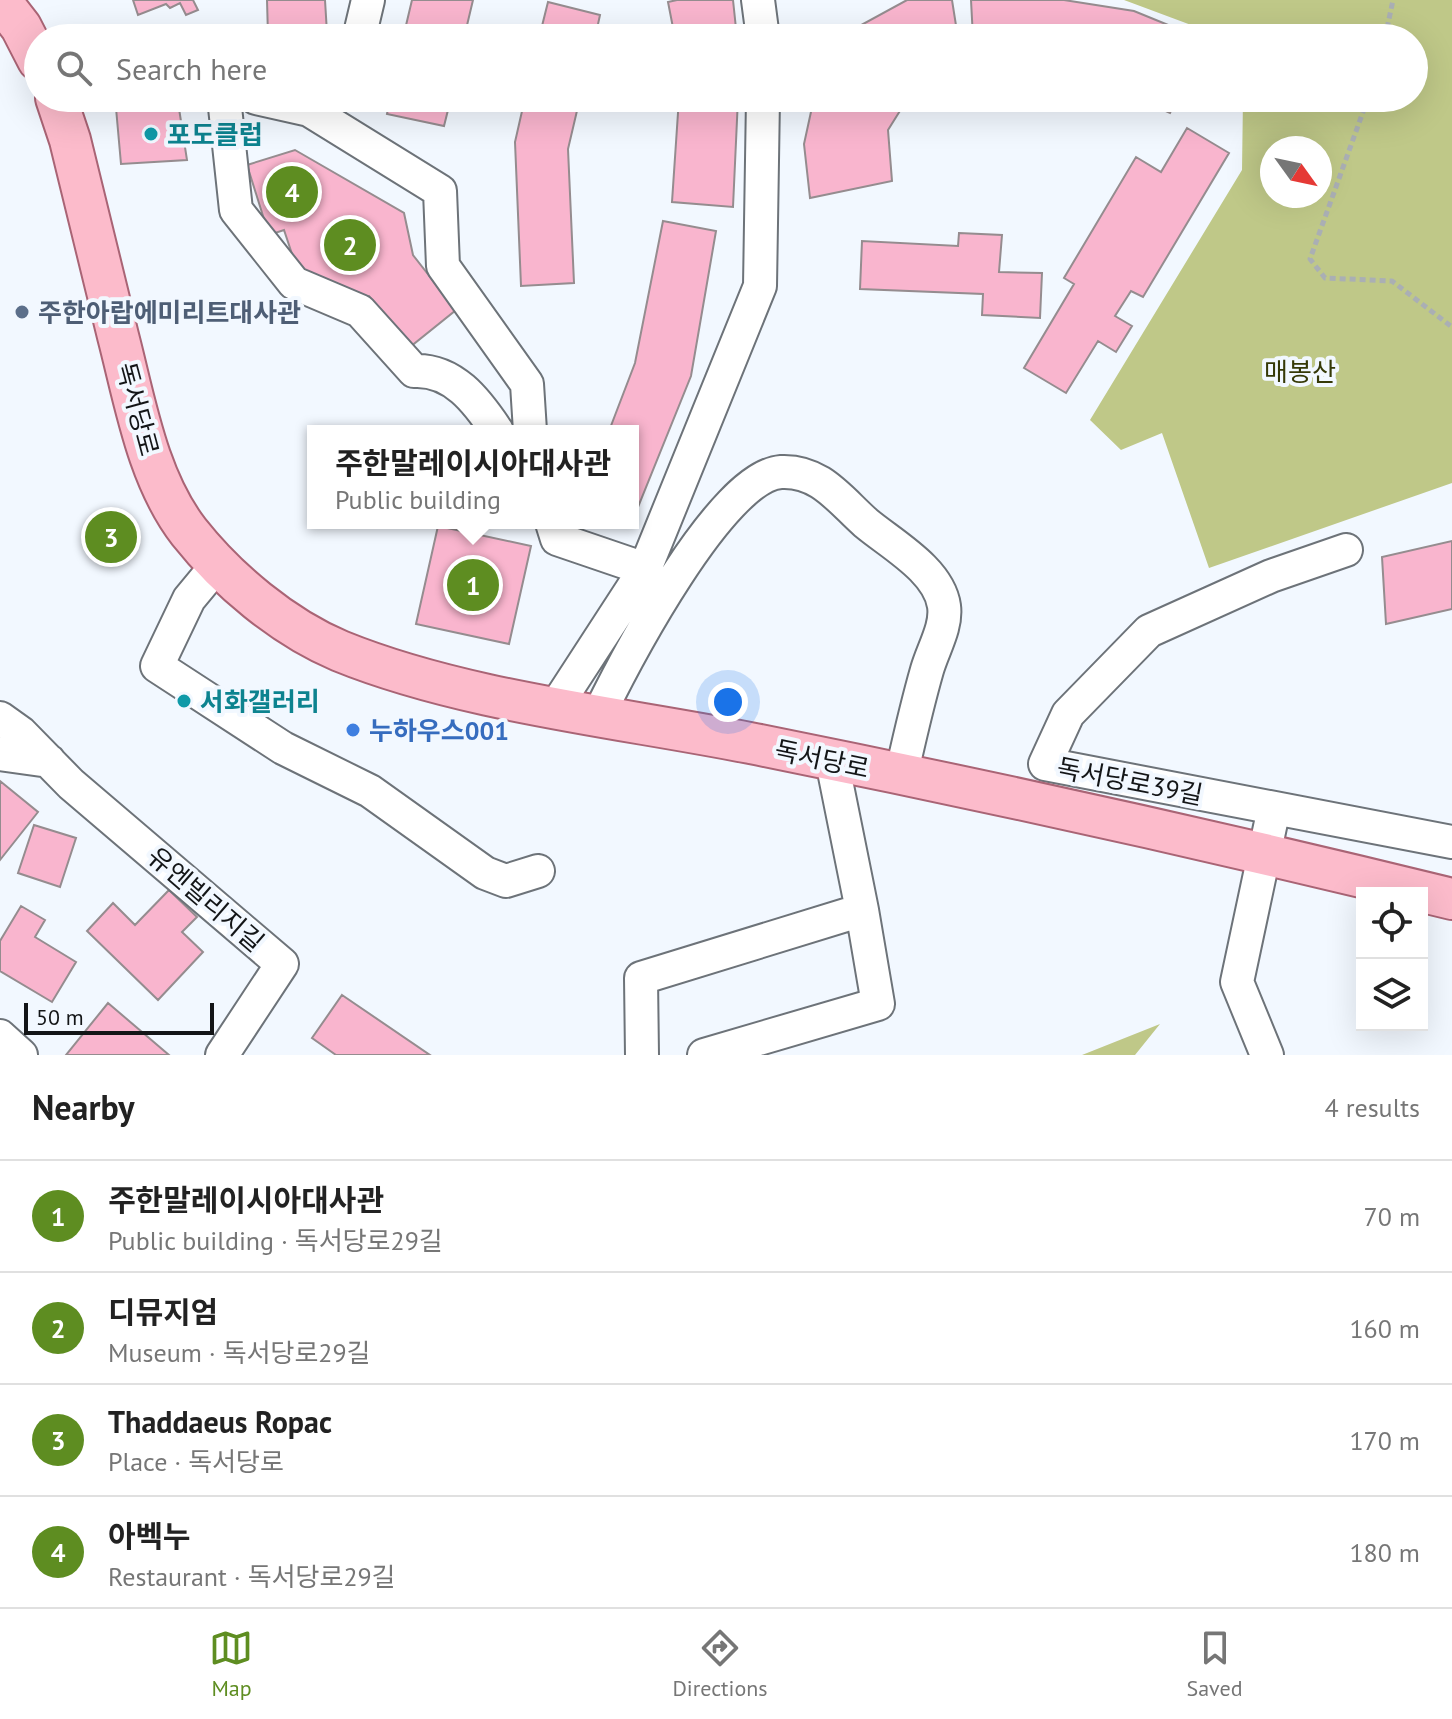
<!DOCTYPE html>
<meta charset="utf-8">
<style>
:root{--surface:#fff;--page:#f6f6f6;--text:#222;--muted:#767676;--line:#e0e0e0;--accent:#5e8d21}
body{margin:0;font-family:"PT Sans","Noto Sans KR",sans-serif;background:var(--page);color:var(--text)}
.controls{position:absolute;right:24px;bottom:24px;display:grid;overflow:hidden;border-radius:0px;box-shadow:0 8px 32px #0002}
.controls button{width:72px;height:72px;display:grid;place-items:center;padding:0;border:0;border-bottom:2px solid var(--line);background:var(--surface);color:var(--text);font:40px sans-serif}
.compass{position:absolute;left:1260px;top:136px;width:72px;height:72px;border-radius:50%;background:var(--surface);box-shadow:0 8px 32px #0002;rotate:123deg}
.scale{position:absolute;left:24px;bottom:20px;width:190px;box-sizing:border-box;padding-left:8px;border:4px solid #131517;border-top:0;font-size:22px;line-height:28px;white-space:nowrap;color:#131517;-webkit-text-stroke:6px #f2f8ff;paint-order:stroke}
.you{position:absolute;left:728px;top:702px;width:28px;height:28px;margin:-20px;border:6px solid #fff;border-radius:50%;background:#1a73e8;box-shadow:0 0 0 12px #1a73e833}
.badge{display:grid;place-items:center;width:52px;height:52px;border-radius:50%;background:var(--accent);color:#fff;font-size:26px;font-weight:700}
.pin{position:absolute;translate:-50% -50%;border:4px solid #fff;box-shadow:0 2px 8px #0006}
.popup{position:absolute;left:307px;top:425px;width:332px;height:104px;box-sizing:border-box;display:grid;place-content:center;border-radius:0px;background:var(--surface);filter:drop-shadow(0 2px 6px #0005);font-size:26px;white-space:nowrap;color:var(--muted)}
.popup b{font-size:30px;color:var(--text)}
.popup::after{content:'';position:absolute;left:50%;top:100%;margin-left:-16px;border:16px solid transparent;border-top-color:var(--surface)}
.list{margin:0;padding:0;list-style:none}
h2{display:flex;justify-content:space-between;align-items:center;height:104px;margin:0;padding:0 32px;font-size:34px}
h2 small{font-size:26px;font-weight:400;color:var(--muted)}
.list li{display:grid;grid-template-columns:52px 1fr auto;gap:24px;align-items:center;box-sizing:border-box;height:112px;padding:0 32px;border-top:2px solid var(--line)}
.list b{display:block;font-size:30px;white-space:nowrap}
.list p{margin:0;font-size:26px;white-space:nowrap;color:var(--muted)}
.list em{font-size:26px;font-style:normal;color:var(--muted)}
.icon{flex:none;width:44px;height:44px;fill:none;stroke:currentColor;stroke-width:2;stroke-linecap:round;stroke-linejoin:round}
.map{position:relative;flex:none;width:1452px;height:1055px;overflow:hidden}
.search{position:absolute;background:var(--surface);box-shadow:0 8px 32px #0002;left:24px;right:24px;top:24px;height:88px;display:flex;align-items:center;gap:20px;box-sizing:border-box;padding:0 28px;border-radius:44px;color:var(--muted);font-size:30px}
.sheet{height:552px;background:var(--surface)}
nav{display:flex;justify-content:space-around;align-items:center;box-sizing:border-box;height:112px;border-top:2px solid var(--line);background:var(--surface);font-size:22px;color:var(--muted)}
nav a{display:grid;justify-items:center;gap:4px}
nav .on{color:var(--accent)}
.map>svg:first-child{display:block}
.forest{fill:#bfc888;fill-rule:evenodd}
.building{fill:#f9b5ce;stroke:#958c8f;stroke-width:2}
.lines{fill:none;stroke-linecap:round;stroke-linejoin:round}
.minor-casing{stroke:#6d7379;stroke-width:36}
.major-casing{stroke:#a96475;stroke-width:44}
.path{stroke:#aaafb4;stroke-width:5;stroke-dasharray:6 4;stroke-linecap:butt}
.minor{stroke:#fff;stroke-width:32}
.major{stroke:#fcbbcb;stroke-width:40}
.culture-dot{fill:#0f9aa8;stroke:#f2f8ff;stroke-width:3}
.service-dot{fill:#5c6f8a;stroke:#f2f8ff;stroke-width:3}
.shop-dot{fill:#3f7fe0;stroke:#f2f8ff;stroke-width:3}
.labels{text-anchor:middle;dominant-baseline:central;stroke-width:8;stroke-linejoin:round;paint-order:stroke}
.culture-label{font-size:26px;font-weight:bold;fill:#0d838f;stroke:#f2f8ff;text-anchor:start}
.service-label{font-size:26px;font-weight:bold;fill:#4e5e75;stroke:#f2f8ff;text-anchor:start}
.park-label{font-size:26px;fill:#353907;stroke:#f2f8ff}
.street-label{font-size:26px;fill:#131517;stroke:#f2f8ff}
.shop-label{font-size:26px;font-weight:bold;fill:#366cbe;stroke:#f2f8ff;text-anchor:start}
</style>
<div class="map">
<svg width="1452" height="1055" viewBox="0 0 1452 1055">
<rect width="100%" height="100%" fill="#f2f8ff"/>
<path class="forest" d="M1124 0H1452V483L1209 568 1162 433 1121 450 1090 420 1242 170 1243 98H1414V38H1226ZM1272 148H1320V196H1272Z
M1160 1024 1135 1055H1082Z"/>
<path class="building" d="M133 0H193L198 10 186 15 180 3 170 8 166 4 138 15Z
M267 0H325L327 33 268 36Z
M412 0H473L464 38H403Z
M677 0H733L737 38H675L668 2Z
M907 0H952L958 38H847L852 30Z
M971 0H1064L1134 11 1200 38H973Z
M548 2 600 15 595 38H539Z
M390 98H451L444 126 387 114Z
M525 98H580L568 149 574 283 521 286 515 142Z
M679 98H738L733 207 672 202Z
M814 98H908L888 130 892 181 810 198 804 144Z
M1136 98H1177L1170 113Z
M178 102 187 160 121 164 116 108Z
M1187 128 1229 153 1143 297 1131 291 1115 316 1132 326 1116 352 1098 341 1066 393 1024 368 1074 284 1064 278 1136 157 1161 172Z
M295 150 404 213 413 255 456 310 410 347 369 296 343 301 297 269 284 230 269 235 247 165Z
M663 221 716 231 691 376 636 512 633 511V431H609L635 363Z
M959 233 1002 235 999 272 1042 273 1040 318 982 315 983 294 860 289 862 241 958 246Z
M438 526 531 546 509 644 416 624Z
M1452 541V609L1386 624 1382 557Z
M0 781 38 812 0 860Z
M34 825 76 838 60 887 18 873Z
M169 890 197 917 182 932 203 952 158 1000 87 931 113 903 135 925Z
M21 906 45 920 35 937 76 962 52 1002 0 971V941Z
M342 995 430 1055H336L312 1038Z
M108 1003 169 1055H66Z"/>
<g class="lines">
<g class="minor-casing">
<path id="minor" d="M758 0 763 38
M359 38 368 0
M224 98 236 210 294 283 360 311 414 371C453 369 477 401 497 431
M256 98 309 110 440 191 443 266 527 384 530 431
M552 523 557 539 645 569 556 706
M1346 550 1271 576 1149 631 1068 714 1045 764 1452 842
M218 564 189 599 157 666 283 748 370 791 485 873 506 881 538 871
M645 569 760 286 763 98
M599 714C625 661 721 476 781 472 820 470 840 500 866 523 891 544 939 570 944 606 947 627 933 649 927 670 917 705 909 740 901 776
M0 718 21 733 71 784 282 964 222 1055
M0 754 49 761
M832 761 862 910
M0 1036 21 1055
M642 1055 641 978 862 910 878 1004 704 1055
M1267 1055 1237 982 1274 808"/>
</g>
<g class="major-casing">
<path id="major" d="M0 0 21 27 38 60
M56 98 70 140C86 205 102 270 118 336 135 401 147 478 189 532 227 580 283 627 340 651 463 701 618 717 750 743 985 790 1220 842 1452 899"/>
</g>
<path class="path" d="M1385 38 1393 0
M1368 98 1310 259 1325 278 1392 281 1452 327"/>
<use href="#minor" class="minor"/>
<use href="#major" class="major"/>
</g>
<g class="culture-dot">
<circle cx="151" cy="134" r="8"/>
<circle cx="184" cy="701" r="8"/>
</g>
<circle class="service-dot" cx="22" cy="312" r="8"/>
<circle class="shop-dot" cx="353" cy="730" r="8"/>
<g class="labels">
<g class="culture-label">
<text x="167" y="134">포도클럽</text>
<text x="200" y="701">서화갤러리</text>
</g>
<g class="service-label">
<text x="38" y="312">주한아랍에미리트대사관</text>
</g>
<g class="park-label">
<text x="1300" y="371">매봉산</text>
</g>
<g class="street-label">
<text transform="translate(138 409) rotate(75)">독서당로</text>
<text transform="translate(822 759) rotate(12)">독서당로</text>
<text transform="translate(1130 781) rotate(11)">독서당로39길</text>
<text transform="translate(206 899) rotate(41)">유엔빌리지길</text>
</g>
<g class="shop-label">
<text x="369" y="730">누하우스001</text>
</g>
</g>
</svg>
<div class="controls">
<button><svg class="icon" aria-label="locate" viewBox="0 0 24 24"><circle cx="12" cy="12" r="6"/><path d="M12 2v4M12 18v4M2 12h4M18 12h4"/></svg></button>
<button><svg class="icon" aria-label="layers" viewBox="0 0 24 24"><path d="M12 4l9 5-9 5-9-5zM3 14l9 5 9-5"/></svg></button>
</div>
<svg class="compass" viewBox="-18 -18 36 36"><path d="M0-13l5 13h-10z" fill="#e53935"/><path d="M0 13l5-13h-10z" fill="#767676"/></svg>
<div class="scale">50 m</div>
<div class="you"></div>
<div class="pin badge" style="left:473px;top:585px">1</div>
<div class="popup"><b>주한말레이시아대사관</b>Public building</div>
<div class="pin badge" style="left:350px;top:245px">2</div>
<div class="pin badge" style="left:111px;top:537px">3</div>
<div class="pin badge" style="left:292px;top:192px">4</div>
<div class="search"><svg class="icon" aria-label="search" viewBox="0 0 24 24"><circle cx="10" cy="10" r="6"/><path d="M15 15l6 6"/></svg>Search here</div>
</div>
<section class="sheet">
<h2>Nearby<small>4 results</small></h2>
<ul class="list">
<li><span class="badge">1</span><div><b>주한말레이시아대사관</b><p>Public building · 독서당로29길</p></div><em>70 m</em></li>
<li><span class="badge">2</span><div><b>디뮤지엄</b><p>Museum · 독서당로29길</p></div><em>160 m</em></li>
<li><span class="badge">3</span><div><b>Thaddaeus Ropac</b><p>Place · 독서당로</p></div><em>170 m</em></li>
<li><span class="badge">4</span><div><b>아벡누</b><p>Restaurant · 독서당로29길</p></div><em>180 m</em></li>
</ul>
</section>
<nav>
<a class="on"><svg class="icon" aria-label="map" viewBox="0 0 24 24"><path d="M3 6l6-2 6 2 6-2v14l-6 2-6-2-6 2zM9 4v14M15 6v14"/></svg>Map</a>
<a><svg class="icon" aria-label="directions" viewBox="0 0 24 24"><path d="M12 3l9 9-9 9-9-9zM9 14v-3h6M13 9l2 2-2 2"/></svg>Directions</a>
<a><svg class="icon" aria-label="saved" viewBox="0 0 24 24"><path d="M7 4h10v16l-5-4-5 4z"/></svg>Saved</a>
</nav>
